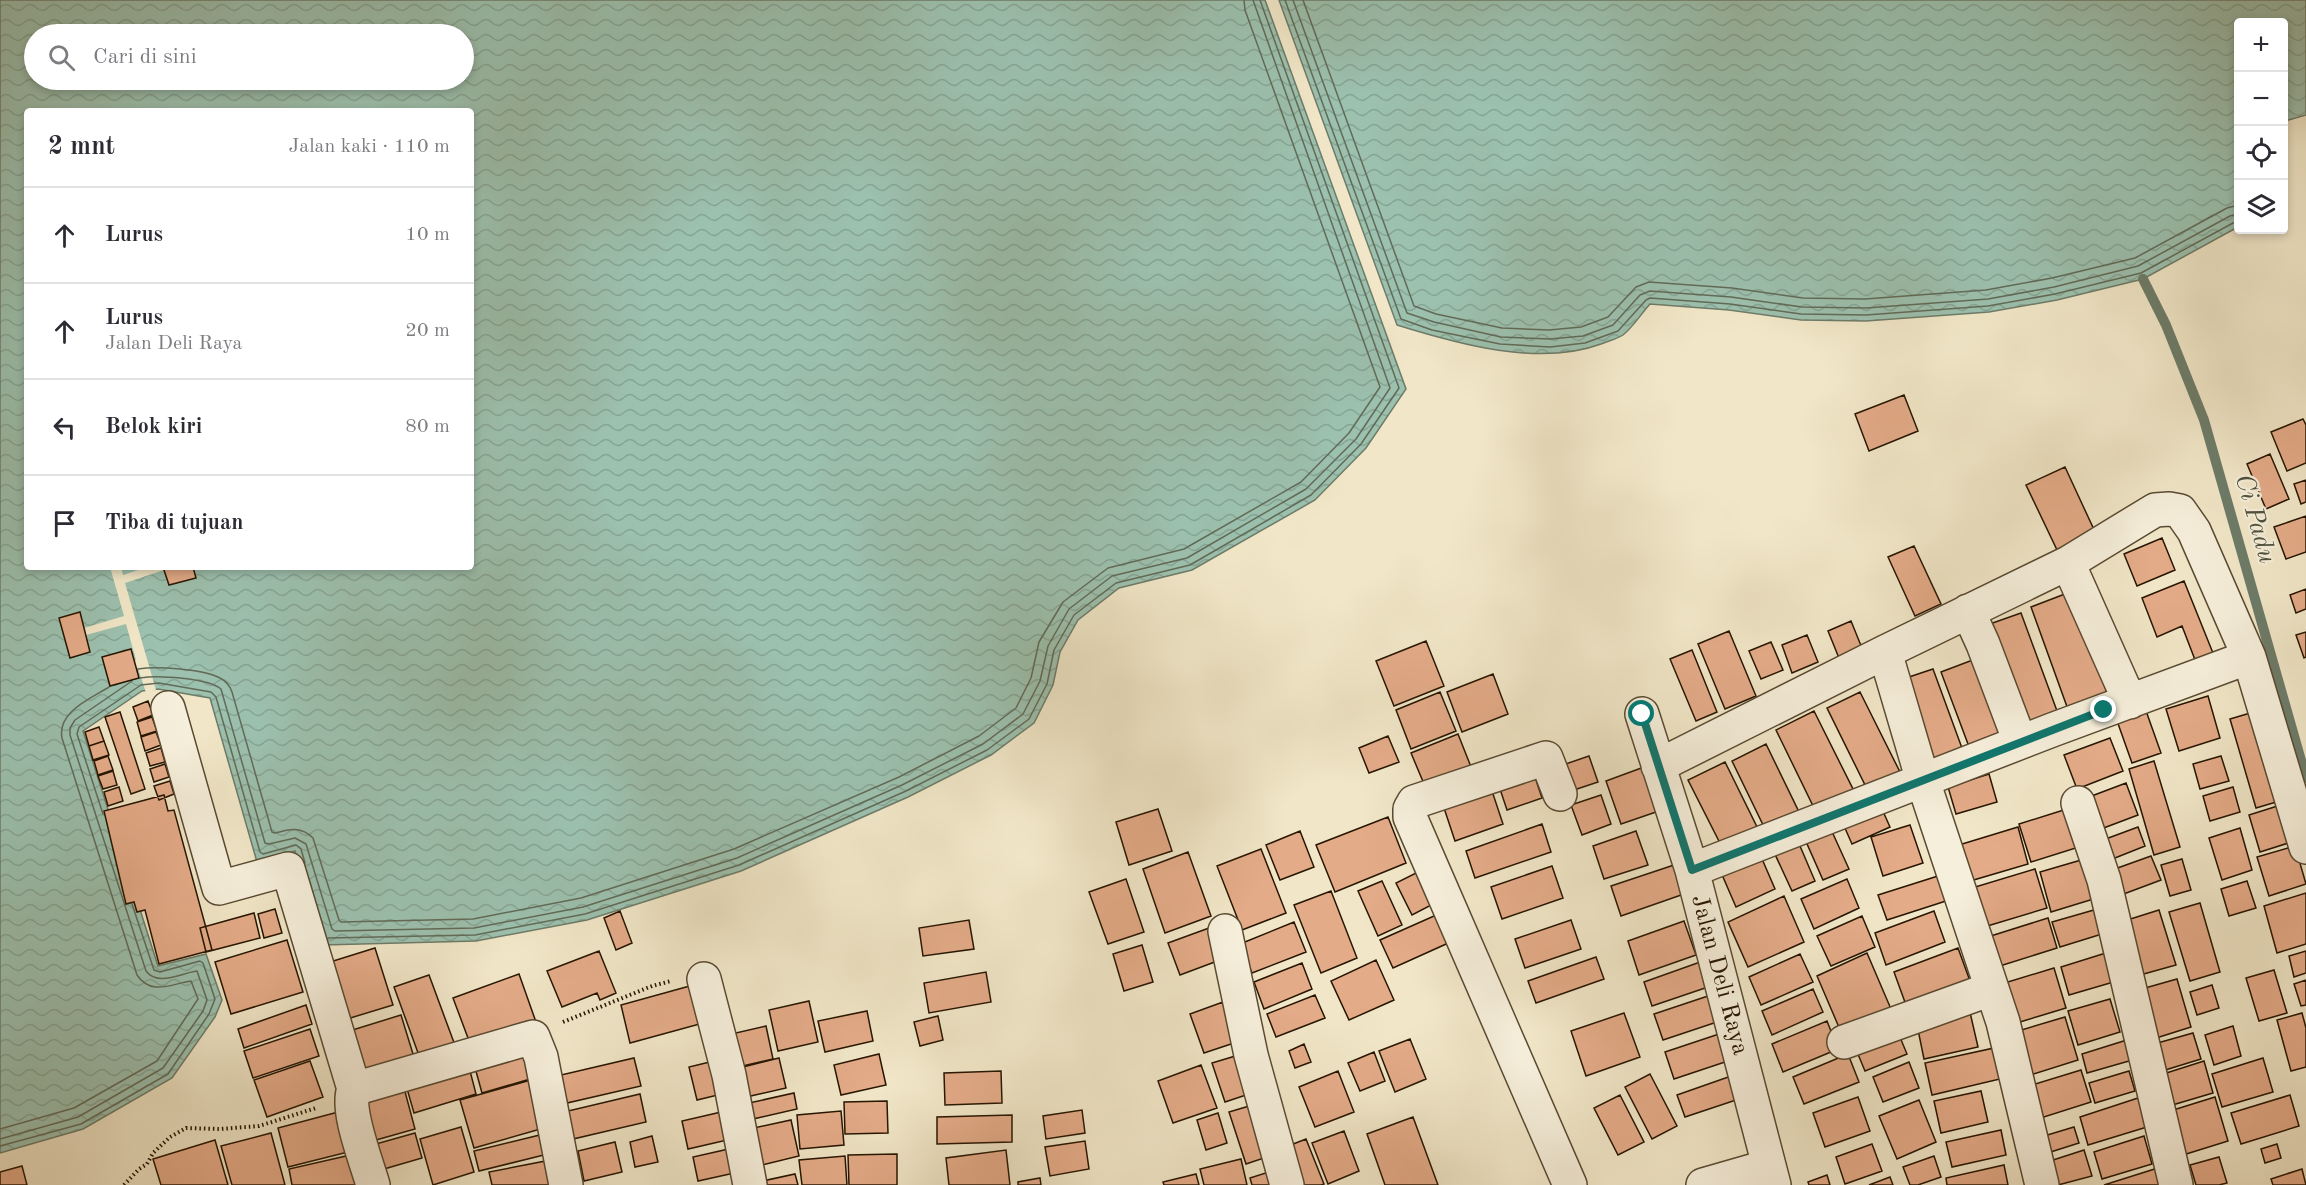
<!DOCTYPE html>
<html lang="id">
<meta charset="utf-8">
<style>
:root{--surface:#fff;--page:#f2f2f3;--text:#2b2b33;--muted:#7c7c81;--line:#e1e1e2}
body{margin:0;font-family:"Old Standard TT",serif;background:var(--page);color:var(--text)}
.controls{position:absolute;right:18px;top:18px;display:grid;overflow:hidden;border-radius:6px;box-shadow:0 3px 9px #0003}
.controls button{width:54px;height:54px;display:grid;place-items:center;padding:0;border:0;border-bottom:2px solid var(--line);background:var(--surface);color:var(--text);font:30px sans-serif}
.stop{position:absolute;width:18px;height:18px;margin:-14px;border:4px solid #0f766e;border-radius:50%;background:#fff}
.stop.end{background:#0f766e;border-color:#fff;box-shadow:0 2px 6px #0008}
.list{margin:0;padding:0;list-style:none}
h2{display:flex;justify-content:space-between;align-items:center;height:78px;margin:0;padding:0 24px;font-size:26px}
h2 small{font-size:20px;font-weight:400;color:var(--muted)}
.list li{display:grid;grid-template-columns:39px 1fr auto;gap:18px;align-items:center;box-sizing:border-box;height:96px;padding:0 24px;border-top:2px solid var(--line)}
.list b{display:block;font-size:22px;white-space:nowrap}
.list p{margin:0;font-size:20px;white-space:nowrap;color:var(--muted)}
.list em{font-size:20px;font-style:normal;color:var(--muted)}
.icon{flex:none;width:33px;height:33px;fill:none;stroke:currentColor;stroke-width:2;stroke-linecap:round;stroke-linejoin:round}
.map{position:relative;flex:none;width:2306px;height:1185px;overflow:hidden}
.search{position:absolute;background:var(--surface);box-shadow:0 3px 9px #0003;left:24px;top:24px;width:450px;height:66px;display:flex;align-items:center;gap:15px;box-sizing:border-box;padding:0 21px;border-radius:33px;color:var(--muted);font-size:22px}
.panel{position:absolute;background:var(--surface);box-shadow:0 3px 9px #0003;left:24px;top:108px;width:450px;height:462px;border-radius:6px}
.map>svg:first-child{display:block}
.water{fill:url(#water-waves);stroke:#6d7c69;stroke-width:1.5;fill-rule:evenodd}
.pier{fill:#f1e7c8}
.lines{fill:none;stroke-linecap:round;stroke-linejoin:round}
.shore{stroke:#616b58;stroke-width:1.5}
.stream{stroke:#6d7c69;stroke-width:10}
.building{fill:#e4ab88;stroke:#261500;stroke-width:1.5}
.minor-casing{stroke:#594a32;stroke-width:36}
.path{stroke:#261500;stroke-width:4;stroke-dasharray:1.5 3;stroke-linecap:butt}
.minor{stroke:#f6efdb;stroke-width:33}
.route{stroke:#0f766e;stroke-width:8}
.labels{text-anchor:middle;dominant-baseline:central;stroke-width:4.5;stroke-linejoin:round;paint-order:stroke}
.street-label{font-size:24px;fill:#261500;stroke:#f6efdb}
.water-label{font-size:26px;font-style:italic;fill:#4f513d;stroke:#f6efdb}
</style>
<div class="map">
<svg width="2306" height="1185" viewBox="0 0 2306 1185">
<defs>
<pattern id="water-waves" width="16" height="10" patternUnits="userSpaceOnUse" patternTransform="scale(1.5)"><rect width="16" height="10" fill="#9cc1af"/><path d="M0 5q4-4 8 0t8 0" fill="none" stroke="#86a595"/></pattern>
</defs>
<rect width="100%" height="100%" fill="#f1e7c8"/>
<filter id="stains"><feTurbulence type="fractalNoise" baseFrequency=".00333" numOctaves="4"/><feColorMatrix values="0 0 0 0 .2 0 0 0 0 .09 0 0 0 0 .02 0 0 0 .5 -.17"/></filter>
<radialGradient id="worn" r=".72"><stop offset=".6" stop-color="#630" stop-opacity="0"/><stop offset="1" stop-color="#630" stop-opacity=".3"/></radialGradient>
<path class="water" d="M0 0H1265L1406 389 1366 448 1315 500 1192 570 1119 588 1078 620 1060 652 1053 685 1034 723 991 755 908 797 741 871 587 920 476 941 323 945 295 851 257 862 210 698 158 689 142 691 83 731 158 966 206 954 222 1000 215 1017 172 1078 83 1129 0 1153ZM34 34H464V80H34ZM27 111H471V567H27Z
M1279 0H2306V115L2285 121 2286 156 2284 172V22H2238V227L2143 279 2057 300 1989 312 1866 321 1801 320 1729 310 1650 304C1641 314 1633 327 1623 335 1617 339 1608 341 1601 344 1539 367 1458 344 1397 325Z"/>
<path class="pier" d="M110 567H121L123 575 147 567H163L164 570 125 583 156 690 146 693 138 668H136L134 661 136 660 126 624 86 635 84 628 124 616Z"/>
<g class="lines">
<path class="shore" d="M1285 0 1401 319 1432 330 1500 344 1550 347 1585 343 1618 331 1646 300 1650 298 1730 304 1801 314 1866 315 1988 306 2055 294 2141 273 2233 223 2238 222
M1293 0 1407 313 1434 322 1501 337 1550 339 1583 336 1613 325 1640 295 1650 291 1731 297 1802 307 1866 308 1988 299 2054 287 2138 266 2230 216 2238 214
M1303 0 1414 306 1436 314 1502 328 1549 330 1581 327 1608 317 1636 287 1649 282 1732 288 1803 298 1865 299 1986 290 2052 278 2135 258 2227 208 2238 205
M138 669C157 666 203 669 220 678 226 681 230 686 232 692L272 832 275 833C290 829 301 826 313 838L339 920 341 922 473 919 581 898 734 849 899 777 979 736 1016 708 1031 678 1039 642 1063 602 1108 568 1184 549 1301 482 1349 433 1380 387 1245 10 1244 0
M140 678C157 675 208 678 221 689L265 843 269 844 295 838 306 844 332 929 335 931 474 928 583 907 737 858 902 785 983 744 1023 714 1040 681 1048 646 1069 609 1112 576 1187 558 1306 489 1356 439 1390 388 1253 0
M103 814 77 734 79 727 141 685 159 683 211 692 216 697 260 852 263 854 296 845 301 849 305 863
M328 938 475 935 585 914 739 865 906 791 987 750 1029 719 1047 684 1054 650 1074 615 1116 583 1190 565 1311 495 1361 444 1399 388 1260 0
M0 1129 74 1108 157 1061 198 999 191 981C171 984 151 996 137 975L62 738C57 712 90 699 109 687
M0 1139 78 1117 163 1068 203 1011 207 1000 197 971C181 973 158 987 146 971L70 735V728L75 720 132 681
M0 1146 81 1124 168 1074 209 1014 215 999 203 963 200 961 160 972 154 970 132 904"/>
<path class="stream" d="M2143 279 2166 325 2204 420 2306 778"/>
</g>
<path class="building" d="M1904 395 1918 431 1869 451 1855 414Z
M2303 419 2306 425V463L2287 471 2271 432Z
M2270 454 2289 499 2266 509 2247 464Z
M2065 467 2096 534 2058 552 2026 485Z
M2306 480V502L2301 504 2294 484Z
M2306 516V552L2286 559 2274 527Z
M2162 538 2175 570 2137 586 2124 554Z
M1914 546 1941 604 1915 616 1888 557Z
M163 567H193L196 578 169 585Z
M2184 581 2215 658 2197 665 2182 626 2157 637 2142 598Z
M2306 589V609L2296 613 2290 595Z
M2070 592 2110 701 2070 715 2031 607Z
M80 612 90 652 70 658 59 618Z
M2021 613 2060 719 2026 732 1987 625Z
M1851 621 1864 653 1841 663 1828 631Z
M1729 631 1756 696 1725 709 1698 644Z
M2306 632V657L2304 658 2296 635Z
M1807 635 1818 662 1792 673 1782 645Z
M1426 641 1444 686 1394 706 1376 661Z
M1771 642 1783 670 1761 679 1749 651Z
M131 649 139 678 110 686 102 657Z
M1692 650 1717 712 1696 721 1670 659Z
M1978 658 2008 738 1971 752 1941 672Z
M1933 669 1966 759 1927 773 1894 682Z
M1493 674 1508 714 1462 732 1447 692Z
M1440 692 1456 731 1411 749 1396 710Z
M1860 692 1900 772 1867 789 1827 708Z
M2208 696 2220 738 2179 751 2166 709Z
M148 701 153 715 138 721 133 707Z
M2145 708 2161 753 2132 763 2116 718Z
M1814 711 1855 793 1816 812 1776 730Z
M2257 711 2283 800 2256 808 2230 719Z
M120 712 145 789 131 794 105 717Z
M152 717 157 731 141 736 137 722Z
M99 727 104 741 89 746 85 732Z
M156 732 161 745 145 751 141 737Z
M1458 734 1473 772 1427 791 1411 753Z
M1388 736 1399 762 1369 773 1359 748Z
M2110 738 2123 771 2077 789 2064 755Z
M104 741 109 755 93 760 89 746Z
M1766 744 1800 814 1766 831 1732 761Z
M161 748 165 762 150 766 146 753Z
M108 756 113 770 98 775 94 761Z
M1589 756 1598 782 1565 793 1557 767Z
M2221 756 2229 781 2200 789 2193 764Z
M2154 761 2180 847 2154 855 2129 769Z
M1725 762 1760 833 1724 851 1688 780Z
M165 764 169 777 154 782 150 769Z
M1644 767 1659 811 1621 824 1606 781Z
M113 771 117 785 103 789 98 776Z
M1534 774 1542 798 1507 810 1499 786Z
M1989 774 1997 802 1956 814 1948 787Z
M170 781 174 794 159 800 154 786Z
M1489 782 1503 824 1455 841 1441 799Z
M2126 783 2138 815 2101 829 2089 797Z
M119 787 123 801 108 806 104 792Z
M2233 787 2240 812 2210 821 2203 796Z
M164 795 168 811 174 810 212 950 159 964 145 910 137 912 134 902 126 904 104 811Z
M1601 795 1611 824 1582 835 1571 805Z
M2287 803 2298 840 2260 852 2249 815Z
M2070 808 2082 846 2031 862 2019 824Z
M1158 809 1172 851 1129 865 1116 822Z
M1882 809 1890 827 1852 844 1844 826Z
M1388 817 1406 863 1335 892 1316 845Z
M1542 824 1551 852 1475 878 1466 851Z
M1829 825 1849 869 1823 880 1804 837Z
M1910 825 1923 863 1883 876 1871 837Z
M2018 827 2028 864 1960 884 1949 848Z
M2138 827 2145 846 2110 860 2103 840Z
M2240 828 2252 870 2222 880 2209 838Z
M1300 831 1314 867 1280 880 1266 845Z
M1636 831 1648 865 1604 879 1593 846Z
M1797 839 1815 881 1792 891 1773 850Z
M2295 846 2306 884 2269 896 2257 857Z
M1261 849 1286 913 1242 930 1217 866Z
M1188 852 1211 916 1165 933 1143 869Z
M1759 852 1775 889 1736 907 1720 870Z
M2151 856 2161 880 2121 895 2112 870Z
M2088 858 2100 897 2051 912 2040 872Z
M2182 859 2191 890 2170 896 2161 865Z
M1674 865 1684 894 1621 916 1611 886Z
M1552 866 1563 898 1502 919 1491 887Z
M1426 868 1441 900 1412 915 1396 883Z
M2035 869 2047 908 1974 930 1962 891Z
M1938 876 1946 901 1887 920 1878 895Z
M1126 879 1144 932 1108 944 1089 892Z
M1847 879 1859 908 1814 929 1801 899Z
M1382 881 1402 925 1378 936 1358 891Z
M2247 881 2256 908 2229 916 2221 889Z
M1331 891 1357 958 1321 973 1294 905Z
M2306 893V944L2277 953 2264 906Z
M1784 896 1804 942 1748 967 1728 922Z
M2200 903 2220 972 2190 981 2169 912Z
M275 909 282 933 264 938 258 914Z
M2094 910 2102 934 2060 947 2052 922Z
M2159 910 2176 965 2140 975 2124 921Z
M620 911 632 943 616 950 604 918Z
M1934 911 1945 942 1886 965 1875 933Z
M1443 912 1455 940 1393 968 1380 940Z
M254 913 260 938 206 952 200 928Z
M1862 916 1875 947 1831 966 1817 936Z
M2048 918 2057 948 1987 970 1978 940Z
M969 920 974 949 923 956 919 928Z
M1571 920 1581 949 1525 968 1515 939Z
M1684 921 1696 955 1639 975 1628 941Z
M1294 922 1306 952 1252 973 1240 944Z
M1209 928 1220 960 1180 975 1168 943Z
M287 940 303 992 231 1014 215 962Z
M1142 945 1153 982 1124 991 1113 954Z
M375 948 393 1005 347 1019 330 962Z
M1958 948 1970 981 1906 1005 1894 972Z
M599 951 616 993 600 1000 597 993 562 1007 547 971Z
M2306 951V973L2294 977 2289 956Z
M2109 952 2117 981 2069 995 2061 967Z
M1867 953 1891 1009 1841 1032 1817 976Z
M1800 954 1813 982 1761 1005 1749 977Z
M1596 957 1604 979 1536 1003 1528 981Z
M1376 960 1394 1000 1349 1020 1331 981Z
M1703 961 1711 986 1652 1006 1644 982Z
M1302 963 1312 989 1264 1009 1254 982Z
M2054 968 2066 1008 2010 1025 1998 985Z
M2274 970 2287 1013 2259 1021 2246 978Z
M986 972 991 1002 929 1013 924 983Z
M519 974 536 1022 471 1046 453 998Z
M429 975 456 1048 421 1061 394 987Z
M2177 979 2191 1027 2153 1039 2138 990Z
M2306 980V1005L2301 1006 2294 984Z
M697 984 707 1022 630 1043 621 1005Z
M2212 985 2219 1008 2197 1015 2190 992Z
M1813 989 1823 1012 1772 1035 1762 1011Z
M1315 995 1325 1018 1276 1037 1267 1014Z
M1708 996 1717 1022 1663 1040 1654 1014Z
M2110 999 2120 1032 2078 1045 2068 1011Z
M809 1001 818 1042 778 1051 769 1010Z
M1223 1002 1237 1042 1204 1053 1190 1014Z
M306 1005 312 1024 244 1048 238 1029Z
M1969 1008 1978 1047 1924 1059 1916 1020Z
M867 1011 873 1041 825 1052 818 1021Z
M1624 1013 1640 1057 1586 1076 1571 1031Z
M2302 1013 2306 1028V1067L2291 1071 2277 1020Z
M401 1015 417 1067 362 1084 346 1032Z
M938 1016 943 1040 920 1046 914 1022Z
M2065 1017 2078 1060 2021 1078 2008 1034Z
M1827 1021 1838 1049 1783 1072 1772 1044Z
M766 1026 773 1059 734 1068 727 1035Z
M2233 1026 2241 1056 2214 1065 2205 1035Z
M310 1029 319 1056 253 1078 244 1051Z
M1897 1030 1907 1054 1865 1071 1855 1047Z
M1722 1033 1731 1060 1674 1079 1665 1052Z
M2193 1033 2201 1059 2162 1071 2154 1044Z
M1410 1039 1426 1079 1395 1092 1379 1051Z
M2130 1039 2136 1059 2087 1073 2082 1054Z
M1304 1044 1311 1062 1295 1068 1289 1051Z
M529 1048 537 1077 482 1093 474 1064Z
M1994 1048 2000 1079 1932 1095 1925 1063Z
M1374 1052 1385 1081 1360 1091 1348 1063Z
M879 1054 886 1085 841 1095 834 1065Z
M1242 1054 1255 1092 1225 1102 1212 1063Z
M1848 1054 1859 1082 1804 1104 1793 1077Z
M634 1058 641 1086 567 1103 561 1075Z
M779 1058 786 1088 746 1097 739 1068Z
M2263 1058 2273 1092 2222 1107 2212 1074Z
M310 1061 323 1097 267 1117 254 1080Z
M714 1061 722 1094 697 1100 689 1067Z
M2204 1061 2213 1093 2169 1106 2160 1075Z
M1909 1062 1919 1088 1883 1102 1873 1077Z
M1201 1065 1217 1108 1173 1123 1158 1081Z
M469 1067 476 1094 414 1113 406 1085Z
M2081 1070 2091 1102 2031 1121 2022 1088Z
M1001 1071 1002 1103 945 1105 944 1073Z
M1338 1071 1354 1112 1315 1127 1299 1087Z
M2129 1071 2135 1091 2095 1103 2089 1083Z
M1650 1074 1677 1126 1652 1139 1625 1087Z
M1734 1075 1742 1098 1685 1117 1677 1095Z
M538 1078 551 1126 474 1148 460 1100Z
M404 1088 415 1129 376 1140 365 1098Z
M1981 1091 1988 1122 1941 1133 1934 1101Z
M794 1093 797 1109 753 1119 749 1103Z
M640 1094 646 1122 573 1139 568 1111Z
M1620 1095 1644 1142 1618 1155 1594 1108Z
M2290 1095 2299 1126 2241 1144 2231 1113Z
M1858 1097 1870 1131 1825 1147 1813 1113Z
M2215 1097 2228 1141 2183 1155 2170 1111Z
M2138 1098 2147 1127 2088 1145 2080 1117Z
M1919 1100 1936 1142 1897 1159 1879 1116Z
M887 1101 888 1133 845 1134 844 1102Z
M1256 1104 1273 1155 1246 1164 1229 1112Z
M730 1110 736 1138 688 1149 682 1121Z
M1082 1110 1085 1133 1046 1139 1043 1116Z
M342 1111 352 1151 288 1167 278 1128Z
M841 1111 844 1145 800 1149 797 1115Z
M1218 1113 1227 1143 1206 1150 1197 1120Z
M1012 1115V1142L937 1144V1117Z
M1413 1117 1438 1185H1385L1367 1134Z
M791 1120 799 1156 758 1166 749 1129Z
M461 1127 474 1172 433 1185 420 1139Z
M2074 1127 2079 1143 2038 1156 2034 1139Z
M2001 1130 2006 1155 1952 1167 1946 1142Z
M1344 1131 1359 1171 1328 1184 1312 1143Z
M271 1133 285 1185H232L221 1146Z
M415 1133 422 1158 384 1169 376 1144Z
M544 1134 548 1154 479 1171 474 1151Z
M652 1136 658 1162 635 1167 630 1142Z
M2144 1136 2152 1164 2102 1179 2094 1152Z
M1306 1139 1324 1184 1321 1185H1297L1283 1148Z
M215 1140 228 1185H161L153 1159Z
M1085 1141 1089 1169 1050 1176 1045 1147Z
M615 1142 622 1172 584 1181 578 1151Z
M1872 1144 1882 1171 1845 1184 1836 1157Z
M2277 1144 2281 1158 2265 1163 2261 1149Z
M742 1146 748 1170 698 1181 693 1157Z
M1006 1150 1010 1185H949L946 1158Z
M2084 1150 2092 1176 2058 1185 2050 1161Z
M355 1154 363 1185H292L289 1169Z
M897 1154V1185H849L848 1155Z
M845 1156 847 1185H802L799 1160Z
M1934 1156 1941 1177 1918 1185H1910L1903 1167Z
M2219 1157 2227 1183 2219 1185H2196L2190 1165Z
M556 1159 561 1185H492L489 1172Z
M1241 1159 1247 1185H1204L1200 1169Z
M2004 1165 2008 1185H1947L1946 1178Z
M22 1166 27 1185H0V1172Z
M2161 1167 2166 1185H2104Z
M2302 1169 2306 1185H2273L2271 1179Z
M1272 1171 1276 1185H1252L1250 1178Z
M795 1174 798 1185H759L758 1182Z
M1196 1174 1199 1185H1164L1163 1182Z
M1827 1175 1830 1185H1809L1808 1182Z
M1890 1177 1893 1185H1869Z
M1040 1178 1041 1185H1018V1182Z"/>
<g class="lines">
<g class="minor-casing">
<path id="minor" d="M2068 563 2130 702
M1968 611 1983 644 2020 742
M1885 652 1923 781 2003 1022 2042 1185
M168 708 219 888 288 869 354 1089
M1642 714 1692 870 1774 1185
M1658 766 1885 652 2068 563 2155 510 2169 509 2180 511 2194 531 2249 657 2306 847
M1560 794 1546 758 1414 802 1410 809V817L1570 1185
M2078 803 2104 880 2176 1185
M1692 870 2052 730 2249 657
M1225 931 1251 1055 1287 1185
M704 979 729 1075 750 1185
M1844 1042 1991 989
M373 1185C367 1163 345 1109 354 1089L533 1037 541 1057 566 1185
M1703 1185 1769 1166"/>
</g>
<path class="path" d="M563 1022 652 986 671 981
M124 1185 139 1169 147 1164 153 1153 170 1137 186 1128 220 1129 259 1126 316 1108"/>
<use href="#minor" class="minor"/>
</g>
<g class="lines">
<path class="route" d="M1642 714 1692 870 2104 710"/>
</g>
<g class="labels">
<g class="street-label">
<text transform="translate(1719 975) rotate(75)">Jalan Deli Raya</text>
</g>
<g class="water-label">
<text transform="translate(2255 519) rotate(74)">Ci Padu</text>
</g>
</g>
<rect width="100%" height="100%" filter="url(#stains)"/>
<rect width="100%" height="100%" fill="url(#worn)"/>
</svg>
<div class="controls">
<button>+</button>
<button>−</button>
<button><svg class="icon" aria-label="locate" viewBox="0 0 24 24"><circle cx="12" cy="12" r="6"/><path d="M12 2v4M12 18v4M2 12h4M18 12h4"/></svg></button>
<button><svg class="icon" aria-label="layers" viewBox="0 0 24 24"><path d="M12 4l9 5-9 5-9-5zM3 14l9 5 9-5"/></svg></button>
</div>
<div class="stop" style="left:1642px;top:714px"></div>
<div class="stop end" style="left:2104px;top:710px"></div>
<div class="search"><svg class="icon" aria-label="search" viewBox="0 0 24 24"><circle cx="10" cy="10" r="6"/><path d="M15 15l6 6"/></svg>Cari di sini</div>
<section class="panel">
<h2>2 mnt<small>Jalan kaki · 110 m</small></h2>
<ul class="list">
<li><svg class="icon" aria-label="ahead" viewBox="0 0 24 24"><path d="M12 20V5M6 11l6-6 6 6"/></svg><div><b>Lurus</b></div><em>10 m</em></li>
<li><svg class="icon" aria-label="ahead" viewBox="0 0 24 24"><path d="M12 20V5M6 11l6-6 6 6"/></svg><div><b>Lurus</b><p>Jalan Deli Raya</p></div><em>20 m</em></li>
<li><svg class="icon" aria-label="left" viewBox="0 0 24 24"><path d="M17 20v-9H6M10 6l-5 5 5 5"/></svg><div><b>Belok kiri</b></div><em>80 m</em></li>
<li><svg class="icon" aria-label="arrive" viewBox="0 0 24 24"><path d="M6 21V4h12l-3 4 3 4H6"/></svg><div><b>Tiba di tujuan</b></div></li>
</ul>
</section>
</div>
